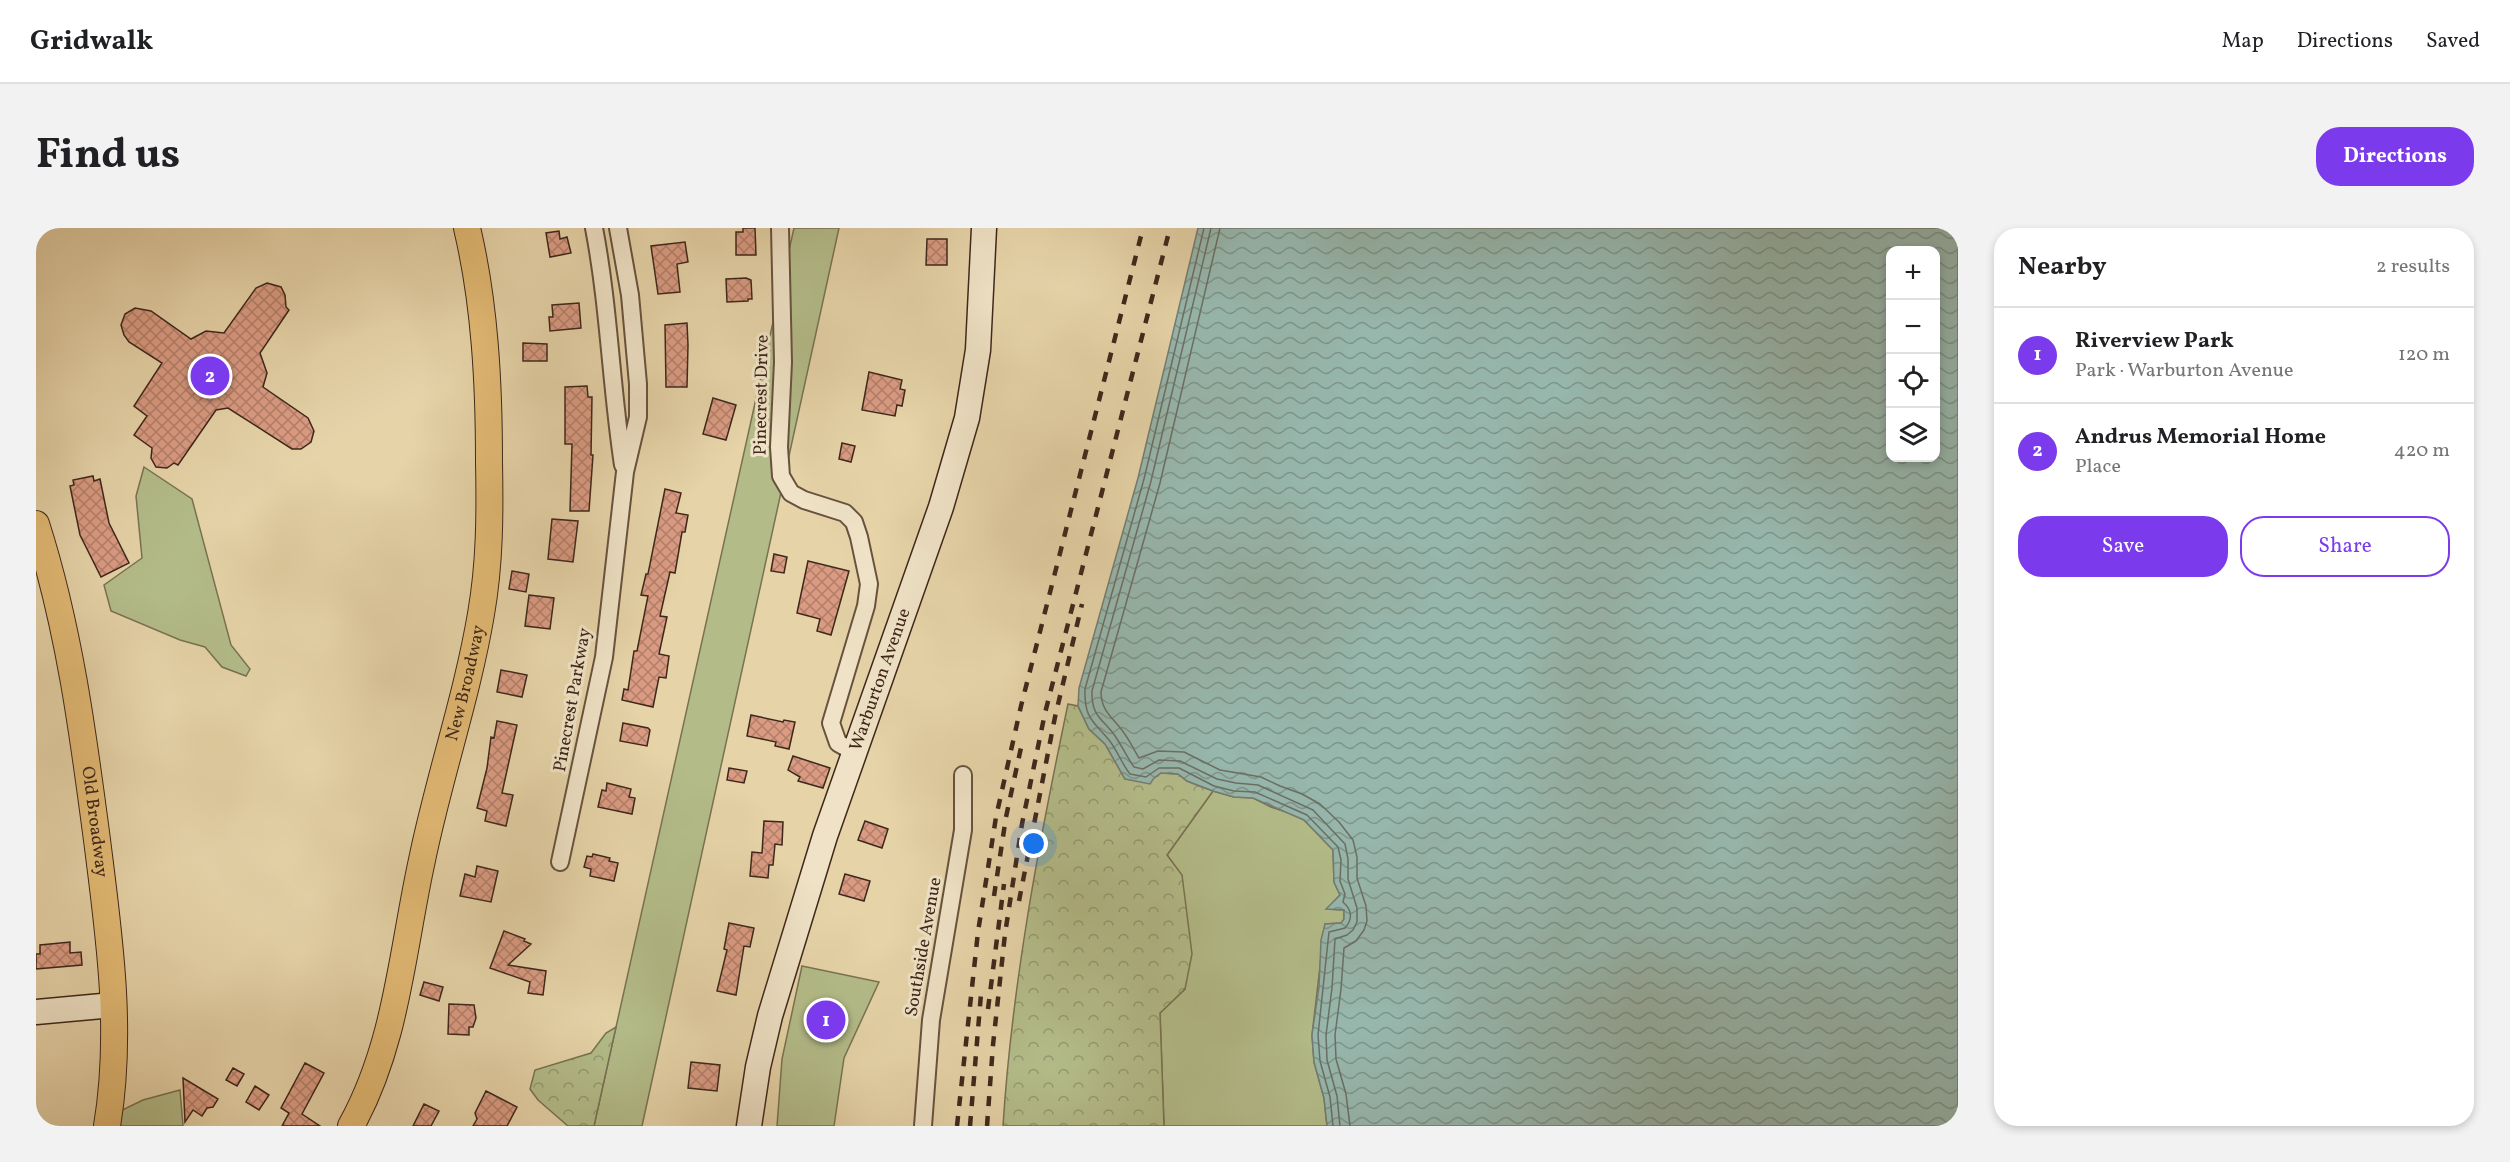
<!DOCTYPE html>
<meta charset="utf-8">
<style>
:root{--surface:#fff;--page:#f2f2f2;--text:#202124;--muted:#757577;--line:#e0e0e0;--accent:#7c3aed}
body{margin:0;font-family:Vollkorn,serif;background:var(--page);color:var(--text)}
.controls{position:absolute;right:18px;top:18px;display:grid;overflow:hidden;border-radius:12px;box-shadow:0 3px 9px #0003}
.controls button{width:54px;height:54px;display:grid;place-items:center;padding:0;border:0;border-bottom:2px solid var(--line);background:var(--surface);color:var(--text);font:30px sans-serif}
.you{position:absolute;left:998px;top:616px;width:21px;height:21px;margin:-15px;border:4px solid #fff;border-radius:50%;background:#1a73e8;box-shadow:0 0 0 9px #1a73e833}
.badge{display:grid;place-items:center;width:39px;height:39px;border-radius:50%;background:var(--accent);color:#fff;font-size:20px;font-weight:700}
.pin{position:absolute;translate:-50% -50%;border:3px solid #fff;box-shadow:0 2px 6px #0006}
.list{margin:0;padding:0;list-style:none}
h2{display:flex;justify-content:space-between;align-items:center;height:78px;margin:0;padding:0 24px;font-size:26px}
h2 small{font-size:20px;font-weight:400;color:var(--muted)}
.list li{display:grid;grid-template-columns:39px 1fr auto;gap:18px;align-items:center;box-sizing:border-box;height:96px;padding:0 24px;border-top:2px solid var(--line)}
.list b{display:block;font-size:22px;white-space:nowrap}
.list p{margin:0;font-size:20px;white-space:nowrap;color:var(--muted)}
.list em{font-size:20px;font-style:normal;color:var(--muted)}
.actions{display:flex;gap:12px;padding:18px 24px}
.actions a{flex:1;padding:14px 0;border:2px solid var(--accent);border-radius:24px;text-align:center;font-size:21px;color:var(--accent)}
.actions .main{background:var(--accent);color:#fff}
.icon{flex:none;width:33px;height:33px;fill:none;stroke:currentColor;stroke-width:2;stroke-linecap:round;stroke-linejoin:round}
.map{position:relative;flex:none;width:1922px;height:898px;overflow:hidden;border-radius:24px}
header{display:flex;align-items:center;gap:36px;box-sizing:border-box;height:84px;padding:0 30px;background:var(--surface);border-bottom:2px solid var(--line)}
header strong{font-size:28px}
nav{display:flex;gap:33px;margin-inline-start:auto;font-size:21px}
.intro{display:flex;align-items:center;justify-content:space-between;box-sizing:border-box;height:144px;padding:0 36px}
h1{margin:0;font-size:42px}
.button{padding:15px 27px;border-radius:24px;background:var(--accent);color:#fff;font-size:21px;font-weight:700}
main{display:flex;gap:36px;padding:0 36px}
aside{flex:1;background:var(--surface);border-radius:24px;box-shadow:0 3px 9px #0003}
.map>svg:first-child{display:block}
.green{fill:#b3bc89;stroke:#787252;stroke-width:1.5}
.forest{fill:url(#forest-crowns);stroke:#787252;stroke-width:1.5}
.water{fill:url(#water-waves);stroke:#737d73;stroke-width:1.5;fill-rule:evenodd}
.lines{fill:none;stroke-linecap:round;stroke-linejoin:round}
.shore{stroke:#6a6f64;stroke-width:1.5}
.building{fill:url(#building-cross-hatch);stroke:#3e271b;stroke-width:1.5}
.street-casing{stroke:#68523e;stroke-width:20}
.secondary-casing{stroke:#3e271b;stroke-width:27}
.primary-casing{stroke:#3e271b;stroke-width:28}
.street{stroke:#efe2c6;stroke-width:16}
.secondary{stroke:#efe2c6;stroke-width:24}
.primary{stroke:#e3ba74;stroke-width:26}
.rail{stroke:#3e271b;stroke-width:4.5;stroke-dasharray:10 10;stroke-linecap:butt}
.labels{text-anchor:middle;dominant-baseline:central;stroke-width:6;stroke-linejoin:round;paint-order:stroke}
.street-label{font-size:18px;fill:#3e271b;stroke:#efe2c6}
</style>
<header>
<strong>Gridwalk</strong>
<nav><a>Map</a><a>Directions</a><a>Saved</a></nav>
</header>
<div class="intro"><h1>Find us</h1><a class="button">Directions</a></div>
<main>
<div class="map">
<svg width="1922" height="898" viewBox="0 0 1922 898">
<defs>
<pattern id="forest-crowns" width="20" height="18" patternUnits="userSpaceOnUse" patternTransform="scale(1.5)"><rect width="20" height="18" fill="#b3bc89"/><path d="M2 6a3 3 0 1 1 6 0M12 15a3 3 0 1 1 6 0" fill="none" stroke="#93996f"/></pattern>
<pattern id="water-waves" width="16" height="10" patternUnits="userSpaceOnUse" patternTransform="scale(1.5)"><rect width="16" height="10" fill="#97b7ad"/><path d="M0 5q4-4 8 0t8 0" fill="none" stroke="#7d958c"/></pattern>
<pattern id="building-cross-hatch" width="8" height="8" patternUnits="userSpaceOnUse" patternTransform="scale(1.5)"><rect width="8" height="8" fill="#da9b82"/><path d="M0 0l8 8M0 8l8-8" fill="none" stroke="#b27e6a"/></pattern>
</defs>
<rect width="100%" height="100%" fill="#e6d3a8"/>
<filter id="stains"><feTurbulence type="fractalNoise" baseFrequency=".00333" numOctaves="4"/><feColorMatrix values="0 0 0 0 .2 0 0 0 0 .09 0 0 0 0 .02 0 0 0 .5 -.17"/></filter>
<radialGradient id="worn" r=".72"><stop offset=".6" stop-color="#630" stop-opacity="0"/><stop offset="1" stop-color="#630" stop-opacity=".3"/></radialGradient>
<path class="green" d="M758 0H803L606 898H558Z
M108 239 156 271 195 417 214 441 210 448 186 439 169 419 144 412 75 383 68 357 106 330 100 268Z
M1177 563 1198 569 1217 570 1235 579 1256 586 1268 592 1297 622 1298 654 1304 667 1291 681 1308 682V691L1306 695 1289 696 1276 807 1278 834 1288 870 1291 898H1128L1124 785 1149 761 1146 648 1131 627Z
M766 738 843 754 808 830 798 898H741L746 831Z
M144 862 147 898H76L78 886 107 872Z"/>
<path class="forest" d="M1032 476 1042 478 1053 501 1069 516 1089 551 1118 550 1125 545 1142 546 1151 553 1177 563 1131 627 1146 647 1156 726 1149 761 1124 785 1128 898H967C976 756 1003 614 1032 476Z
M580 799 558 898H532L502 872 494 861 499 842 555 825 570 805Z"/>
<path class="water" d="M1162 0H1922V898H1291L1288 870 1278 834 1276 807 1283 759 1285 712 1289 696 1305 695 1308 691V682L1290 681 1304 667 1298 654 1297 622 1268 592 1217 570 1198 569 1177 563 1151 553 1142 546 1125 545 1118 550 1114 556 1089 551 1069 516 1053 501 1042 478 1043 460 1102 250ZM1854 22H1900V230H1854Z"/>
<g class="lines">
<path class="shore" d="M1168 0 1108 251 1049 461C1048 490 1057 493 1073 512 1081 522 1086 536 1094 546L1110 549 1123 540H1143L1178 558 1198 563 1219 564 1271 587 1302 619 1305 632 1304 653 1309 666 1307 674C1316 682 1317 691 1309 700L1293 704 1282 807 1284 833 1294 869 1297 898
M1175 0 1115 253 1056 463C1055 491 1069 491 1081 511 1087 520 1092 531 1098 539L1107 541 1123 532 1144 533 1181 551 1200 555 1222 557 1277 582 1309 616 1312 631V651L1321 680V694L1317 702 1311 707 1299 711 1296 760 1290 807 1291 832 1301 868 1304 898
M1184 0 1124 255 1065 464C1065 484 1078 490 1088 505 1094 513 1098 522 1103 530L1122 523 1148 524 1184 542 1225 549 1244 558 1266 566 1284 576 1303 594 1317 612 1321 629V650L1330 678 1331 693 1328 702 1320 713 1308 720 1305 761 1299 807 1300 831 1310 866 1314 898"/>
</g>
<path class="building" d="M707 0H719L720 27H700V4H707Z
M523 3 524 11 531 9 535 25 514 29 510 5Z
M891 11H911V37H890Z
M649 14 652 34 641 36 644 64 622 66 615 18Z
M710 50 715 52 716 71H712V73L691 74 690 51Z
M231 55 245 59 249 67 250 79 253 82 224 125 231 145 227 159 272 190 278 203 275 214 265 221H256L192 180 180 182 142 237 138 235 131 240 120 239 115 230 116 220 98 207 111 188 98 178 126 135 93 114 88 107 85 97 89 86 99 80 115 83 155 111 170 103 188 105 220 60Z
M543 75 545 100 514 103 513 89H517L516 77Z
M651 95 652 117 651 159H630L629 97Z
M487 115 511 116V133H487Z
M833 144 866 152 864 161 869 162 866 178 861 177 859 188 826 182Z
M551 158 552 169H556L555 227H557L553 283H534L536 216H529V159Z
M677 170 700 177 690 212 667 206Z
M806 215 819 218 815 234 803 231Z
M57 248 58 253 64 251 73 295 93 335 65 349 44 307 34 258 38 257 37 252Z
M629 261 645 265 640 285 652 287 649 304H646L639 345 634 344 624 388 631 389 623 426 633 428 630 450 623 449 617 479 586 472 588 461 592 462 598 423H601L612 368 605 367 610 346H612Z
M516 291 542 293 537 334 512 331Z
M738 326 751 329 748 345 735 343Z
M772 333 813 343 795 407 781 403 784 391 761 385Z
M476 343 493 346 490 364 473 361Z
M493 367 518 370 514 401 489 398Z
M465 442 491 447 486 469 461 464Z
M715 487 747 494 748 492 759 494 753 521 739 518 740 514 711 508Z
M461 493 481 497 466 565 477 567 470 598 449 593 451 583 441 580 451 540 455 509 458 510Z
M587 495 612 500 614 502 611 518 584 513Z
M757 528 794 540 787 560 762 553 764 549 752 542Z
M693 540 711 543 708 555 691 552Z
M571 555 595 561 593 569 599 570 596 586 562 579 566 562 570 563Z
M728 593 747 594 746 617 739 616 737 637H733L732 650 714 648 716 624 726 625Z
M829 593 852 601 846 620 822 612Z
M557 626 574 630 573 633 582 635 578 653 554 648 555 641 548 639 551 628 556 629Z
M441 638 462 643 455 674 424 668 429 646 439 649Z
M809 646 834 653 828 673 803 666Z
M693 695 718 700 714 719 708 718 700 767 681 763 691 722 688 721Z
M468 703 489 711 488 713 495 716 472 737 510 743 507 767 492 765 494 754 454 740Z
M34 714V725L45 724 46 737 0 741V726H4V717Z
M388 754 407 759 403 773 384 767Z
M413 776 438 777 440 790 437 799H433V807L412 806Z
M655 834 684 837 681 863 652 860Z
M269 835 288 845 266 886 284 898H246L253 885 245 880Z
M197 840 208 846 201 858 190 852Z
M147 850 182 871 177 879 171 880 166 888 157 882 149 894Z
M219 858 233 867 223 882 210 874Z
M450 863 481 879 471 898H437L441 891 439 885Z
M388 876 403 883 395 898H377Z"/>
<g class="lines">
<g class="street-casing">
<path id="street" d="M558 0C573 78 575 158 587 237
M744 0 747 134 743 219 745 248 755 265 768 272 809 285 818 294 823 309 833 356 830 378 795 495 802 515 818 524
M524 634 568 429 589 244 602 189V156L594 67 582 0
M887 898 895 792 927 602V547"/>
</g>
<g class="secondary-casing">
<g id="secondary">
<path d="M0 784 77 777"/>
<path id="s1" d="M713 898 722 839 734 788 789 608 905 279 931 190 942 122 948 0"/>
</g>
</g>
<g class="primary-casing">
<g id="primary">
<path id="s2" d="M0 296C33 399 47 505 61 612 73 707 87 803 71 898"/>
<path id="s3" d="M315 898C361 815 366 723 386 632 403 549 431 469 445 386 454 335 454 284 453 234 453 156 449 76 431 0"/>
</g>
</g>
<use href="#street" class="street"/>
<use href="#secondary" class="secondary"/>
<use href="#primary" class="primary"/>
<path class="rail" d="M958 668 970 589 986 515
M983 673 1019 489 1046 376
M952 781 968 656
M921 898 942 704 960 589 985 478 1107 0
M934 898 945 766
M951 898 957 817 969 706 986 596 1009 485 1134 0"/>
</g>
<g class="labels">
<g class="street-label">
<text transform="translate(726 167) rotate(-89)">Pinecrest Drive</text>
<text stroke="none"><textPath href="#s1" startOffset="466">Warburton Avenue</textPath></text>
<text stroke="none"><textPath href="#s3" startOffset="459">New Broadway</textPath></text>
<text transform="translate(537 472) rotate(-80)">Pinecrest Parkway</text>
<text stroke="none"><textPath href="#s2" startOffset="304">Old Broadway</textPath></text>
<text transform="translate(888 719) rotate(-80)">Southside Avenue</text>
</g>
</g>
<rect width="100%" height="100%" filter="url(#stains)"/>
<rect width="100%" height="100%" fill="url(#worn)"/>
</svg>
<div class="controls">
<button>+</button>
<button>−</button>
<button><svg class="icon" aria-label="locate" viewBox="0 0 24 24"><circle cx="12" cy="12" r="6"/><path d="M12 2v4M12 18v4M2 12h4M18 12h4"/></svg></button>
<button><svg class="icon" aria-label="layers" viewBox="0 0 24 24"><path d="M12 4l9 5-9 5-9-5zM3 14l9 5 9-5"/></svg></button>
</div>
<div class="you"></div>
<div class="pin badge" style="left:790px;top:792px">1</div>
<div class="pin badge" style="left:174px;top:148px">2</div>
</div>
<aside>
<h2>Nearby<small>2 results</small></h2>
<ul class="list">
<li><span class="badge">1</span><div><b>Riverview Park</b><p>Park · Warburton Avenue</p></div><em>120 m</em></li>
<li><span class="badge">2</span><div><b>Andrus Memorial Home</b><p>Place</p></div><em>420 m</em></li>
</ul>
<div class="actions"><a class="main">Save</a><a>Share</a></div>
</aside>
</main>
